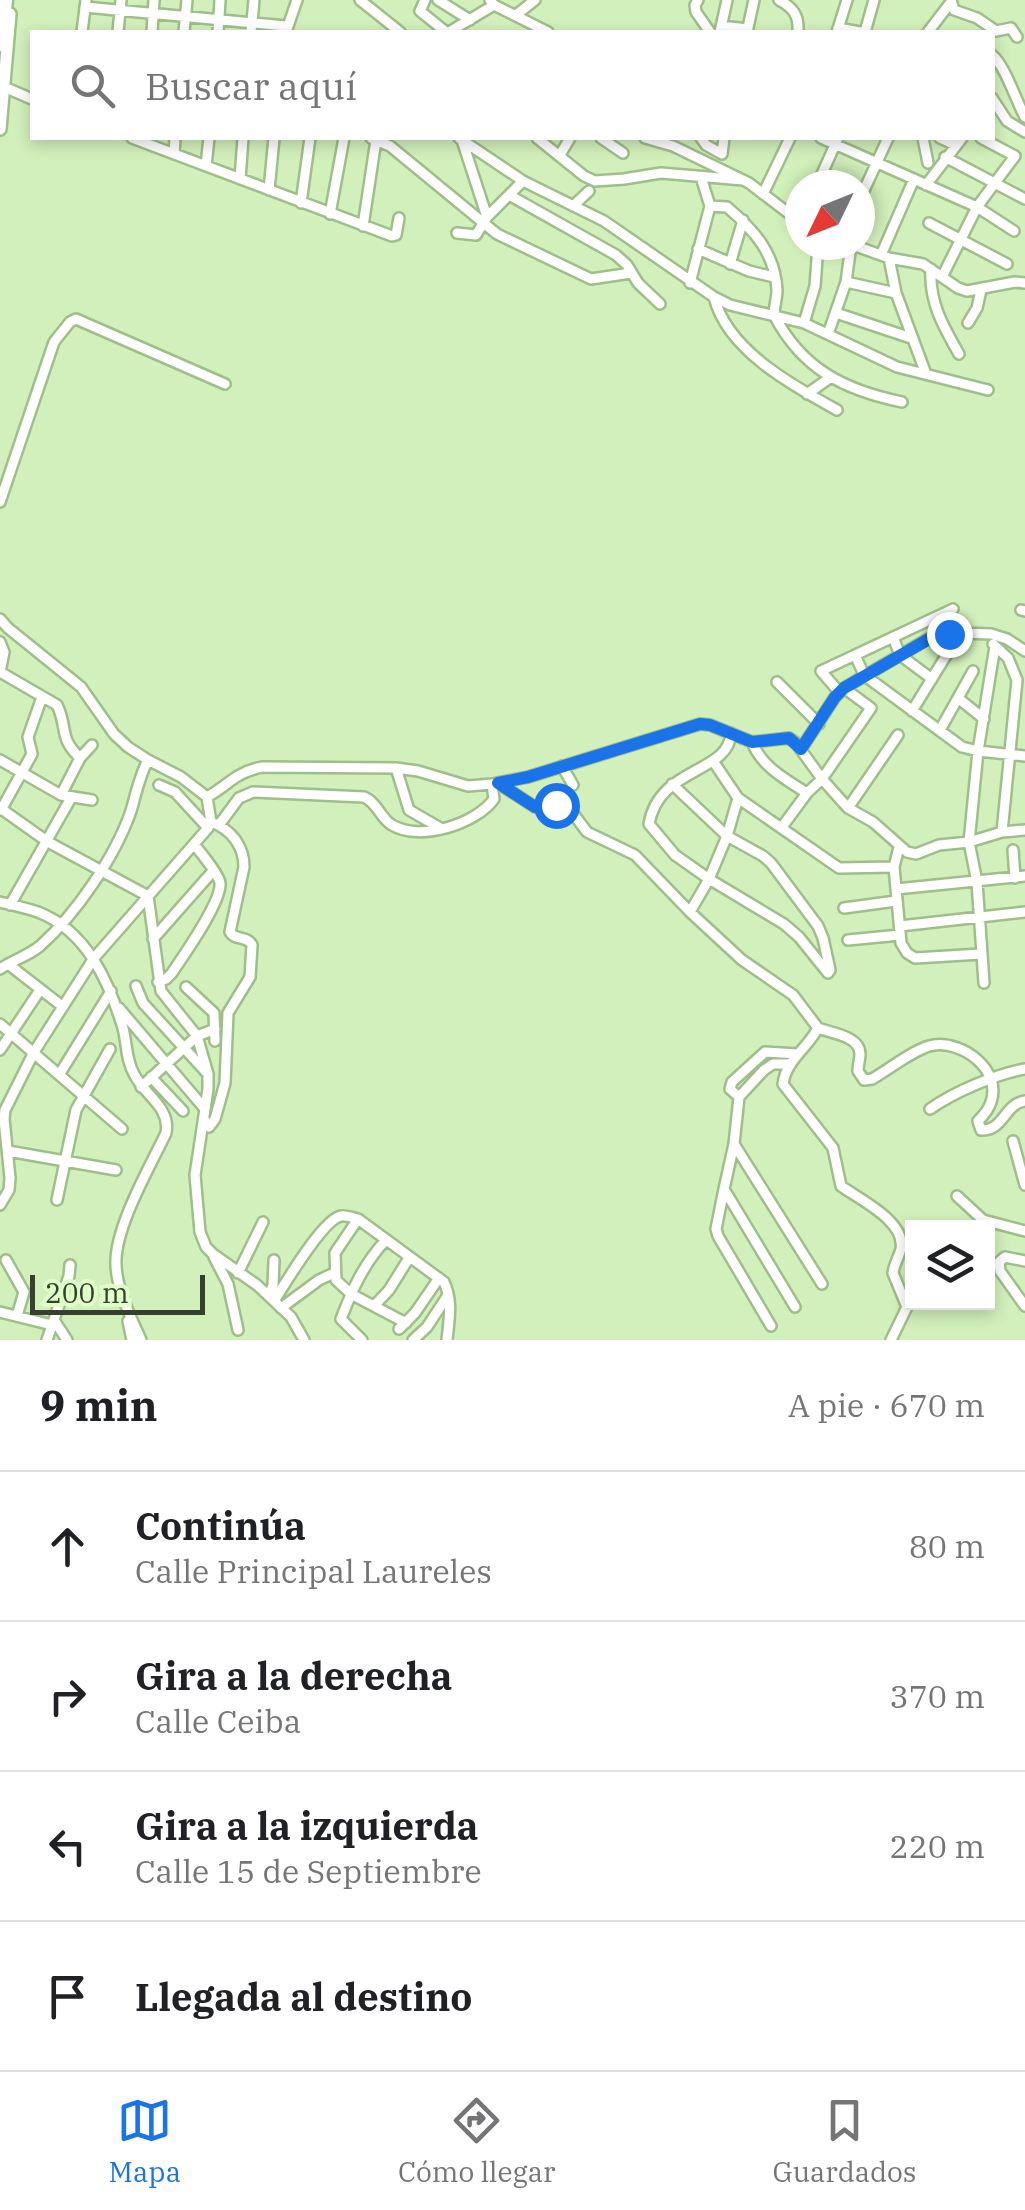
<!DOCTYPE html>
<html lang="es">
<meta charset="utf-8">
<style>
:root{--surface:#fff;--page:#f2f2f2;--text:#202124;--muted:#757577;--line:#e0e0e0;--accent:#1a73e8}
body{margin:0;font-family:"IBM Plex Serif",serif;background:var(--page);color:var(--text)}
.controls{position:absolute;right:30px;bottom:30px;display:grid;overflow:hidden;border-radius:0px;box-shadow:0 5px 15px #0003}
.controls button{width:90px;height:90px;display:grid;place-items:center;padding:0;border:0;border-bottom:2px solid var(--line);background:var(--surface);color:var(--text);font:50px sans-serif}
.compass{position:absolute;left:785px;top:170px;width:90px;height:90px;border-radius:50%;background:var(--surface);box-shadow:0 5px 15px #0003;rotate:227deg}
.scale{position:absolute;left:30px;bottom:25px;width:175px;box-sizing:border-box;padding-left:10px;border:5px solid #35412c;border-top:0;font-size:28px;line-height:35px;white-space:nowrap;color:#35412c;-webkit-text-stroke:8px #dffec8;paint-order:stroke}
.stop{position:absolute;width:30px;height:30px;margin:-22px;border:8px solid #1a73e8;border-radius:50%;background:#fff}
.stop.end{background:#1a73e8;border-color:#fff;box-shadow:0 2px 10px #0008}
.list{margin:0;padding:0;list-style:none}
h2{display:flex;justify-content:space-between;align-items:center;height:130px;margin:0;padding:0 40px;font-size:42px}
h2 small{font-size:32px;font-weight:400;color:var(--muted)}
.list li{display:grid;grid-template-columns:65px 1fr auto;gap:30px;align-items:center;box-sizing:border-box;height:150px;padding:0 40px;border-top:2px solid var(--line)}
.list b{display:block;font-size:38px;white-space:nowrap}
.list p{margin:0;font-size:32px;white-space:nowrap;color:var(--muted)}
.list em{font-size:32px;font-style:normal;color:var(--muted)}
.icon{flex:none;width:55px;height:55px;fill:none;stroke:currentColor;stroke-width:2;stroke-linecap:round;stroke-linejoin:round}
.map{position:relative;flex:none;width:1025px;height:1340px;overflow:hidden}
.search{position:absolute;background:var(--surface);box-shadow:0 5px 15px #0003;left:30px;right:30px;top:30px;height:110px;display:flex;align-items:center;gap:25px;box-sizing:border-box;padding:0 35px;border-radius:0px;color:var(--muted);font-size:38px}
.sheet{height:730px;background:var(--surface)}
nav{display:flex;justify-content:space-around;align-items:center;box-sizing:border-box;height:140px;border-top:2px solid var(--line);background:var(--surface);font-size:28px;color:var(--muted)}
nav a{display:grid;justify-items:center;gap:5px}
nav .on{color:var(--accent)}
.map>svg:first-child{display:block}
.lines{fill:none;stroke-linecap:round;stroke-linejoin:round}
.minor-casing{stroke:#a0be8b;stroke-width:14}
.major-casing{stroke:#a0be8b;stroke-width:16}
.highway-casing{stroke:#a0be8b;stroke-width:19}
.minor{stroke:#fff;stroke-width:9}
.major{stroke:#fff;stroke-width:11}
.highway{stroke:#fff;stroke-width:14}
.route{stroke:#1a73e8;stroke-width:12}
</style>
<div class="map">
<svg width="1025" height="1340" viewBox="0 0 1025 1340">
<rect width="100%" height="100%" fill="#d2f0bb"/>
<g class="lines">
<g class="minor-casing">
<path id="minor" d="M360 0 400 32
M425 0 420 11 446 32
M438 0 470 20
M490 0 494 5 548 32
M698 0 695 5 696 12 710 32
M779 0C794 8 799 16 798 32
M951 0 954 10 977 18 996 31 1011 28 1017 37
M85 7 286 26
M516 15 535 0
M721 26 748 29
M838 28 860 32
M82 32 86 0
M118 32 121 0
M152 32 154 0
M184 32 187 0
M218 32 220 0
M251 32 254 0
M286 32 297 0
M449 32 494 5
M720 32 727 0
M747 32 754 0
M837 32 847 0
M865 32 874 0
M928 32 951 2
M992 55C1005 65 1016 101 1025 117
M4 87 32 99
M992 98 1007 121 1025 132
M132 138 392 236 396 235 399 218
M371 138 390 146 497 234 591 279 631 273
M459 138 523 181 604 221 714 297 730 305 804 323 897 367 988 390
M537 138 584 176 595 181 624 179 661 173 743 180
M601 138 623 153
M645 138 673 146 749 183 800 222
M701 138 706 145 722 154 724 138
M821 138 977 207 1014 231
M923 138 928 163
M940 138 955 145
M463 143 487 217
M174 154 175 138
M560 155 570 138
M945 157 1025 199
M206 166 209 138
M240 179 243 138
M817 185 838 138
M926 185 962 138
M269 190 274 138
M763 194 790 138
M509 195 616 255 627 265 638 283 660 304
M860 199 888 138
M301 203 310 138
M573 206 589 191
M710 206 727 207C754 230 775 253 777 290 777 298 774 307 774 315
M330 214 344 138
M929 223 1007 264
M363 226 376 140
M457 233 476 235 487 217 523 181
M853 245 889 258 923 264 958 288 967 291 1015 282 1025 283
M698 249 749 271 774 277
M881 255 914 179
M889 258 896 293 926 374
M730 264 743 220
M931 269C929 302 943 326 959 354
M942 277 977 207 1015 156 981 138
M846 282 896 293
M690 283 710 206 701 177
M714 297C727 350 793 386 837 410
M836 313 911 338
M774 315C802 369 844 390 902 402
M804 323 815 286 818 245
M968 323 977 308 981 290
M828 334 846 282 851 245
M807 394 831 377
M0 502 54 342 70 322 76 319 225 384
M1021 610 1025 611
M0 619 8 628 81 687 114 734 128 747 148 760 181 777 207 797
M893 637 900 655 932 679
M0 642 4 652 0 672
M993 644 1008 658 1017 680 1002 832
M855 655 864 675 962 747 978 751 1025 756
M0 672 57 705C68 727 58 737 80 758
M777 682 819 724
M839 692 821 671 953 609
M958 698 984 719
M912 711 960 633
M940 730 973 671
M731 733C729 774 659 766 649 824L675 855 709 879 784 924 799 937 828 973
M752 742C761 766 786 780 807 793
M801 749 835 697 844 688 933 636 960 633 991 634 1007 639 1025 651
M0 760 61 795 92 800
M713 761 738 798 839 868
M562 766 573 785
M396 768 409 810 442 829
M498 783 535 807 566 804 587 832 635 855 690 912 742 960 793 995 818 1028
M672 784 727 836 763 856 771 863 818 926 823 938 830 970 828 973
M159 785 175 792 208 828
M61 795 80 758 92 745
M207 797C230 784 234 773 262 767L396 768 418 771 468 786 492 784 528 777 700 724 710 725 752 742 789 738 796 743 822 779 848 808 873 822 907 852 916 854 939 845 969 842 1002 832 1025 830
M0 808 48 842 148 896 161 991 197 1036 208 1074V1089L195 1175 200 1232 206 1247 213 1254 257 1285 291 1317 304 1340
M848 808 898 735
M1 810 32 754 28 737 42 697
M219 825 239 798 253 792 364 797C378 803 380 818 392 825 420 842 476 824 494 799L492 784
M782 827 807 793 822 779 871 708 844 688
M899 847 894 867 901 943 907 953 915 958 981 954
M1013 850 1015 878
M839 868 894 867
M896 889 1025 876
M0 902C12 905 26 908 38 912 87 931 109 982 123 1028 127 1044 126 1060 134 1074 144 1095 171 1107 166 1133 150 1167 114 1228 116 1265 117 1291 131 1317 141 1340
M10 905 71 798
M844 908 896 901
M690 912 709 879 727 836 738 798
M900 926 1025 912
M153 939 213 871
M848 940 900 935
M8 964 62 1006
M0 969C13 960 28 956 40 946 76 914 115 857 131 811 136 794 139 777 148 760
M158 982 166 979 172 973C183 956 222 902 220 883 219 874 200 852 194 844
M984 983 977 882 969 842 978 751 995 646
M136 986 143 1003 206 1072
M186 987 214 1013 215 1041
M119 1008 205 1109
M0 1024 122 1129
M818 1028C807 1049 786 1060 783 1084L833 1148 841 1186C859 1199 906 1221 901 1249 899 1257 894 1264 893 1273L907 1307 891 1340
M818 1028C831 1033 860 1036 860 1054 860 1059 858 1065 858 1071L864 1080 872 1079C888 1070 917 1047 934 1045 963 1041 1002 1070 991 1102 989 1109 983 1116 978 1121L981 1130C1004 1131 1004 1104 1025 1101
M0 1050 40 990
M788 1064H773L764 1070 739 1097 734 1144 724 1189 795 1307
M59 1075 111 991
M151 1077 183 1111
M141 1087 197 1036 215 1029
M739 1097 730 1089 732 1082 765 1052 798 1054
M930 1109C954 1092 996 1074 1025 1069
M204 1119 209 1127 215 1119 225 1083 228 1013 250 977 252 945C247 935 235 941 230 932L244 867C244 846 231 829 211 822
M1013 1141 1025 1185
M734 1144 822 1284
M8 1151 116 1170
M724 1189 716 1229 718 1236 771 1326
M957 1196 983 1220 1025 1231
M57 1200 76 1110 110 1049
M0 1205 9 1190 10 1178 4 1119 5 1110 34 1052 94 958 208 828 211 822 207 797
M358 1219 335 1253 336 1280 351 1294 406 1323
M214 1257 228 1284 238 1330
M6 1260 24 1292 17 1316
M1025 1261 1005 1257 999 1262 1000 1271 1025 1306
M238 1273 263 1222
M269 1296 273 1285 274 1260
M274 1301C285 1284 323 1219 341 1216 345 1215 354 1218 358 1219L444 1282C453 1301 449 1319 447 1340
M374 1306 389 1290 409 1258
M281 1308 319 1280 334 1273
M0 1312 52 1325
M54 1320 67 1340
M128 1321 132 1340
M399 1329 415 1313 439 1278
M47 1340 69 1276 70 1265
M362 1340 341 1319C352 1290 364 1263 386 1240
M413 1340 427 1327 448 1295"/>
</g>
<g class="major-casing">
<path id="major" d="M0 129 10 14"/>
</g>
<g class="highway-casing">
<path id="highway" d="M0 44 5 0"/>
</g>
<use href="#minor" class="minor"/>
<use href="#major" class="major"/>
<use href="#highway" class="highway"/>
</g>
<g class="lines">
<path class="route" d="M556 805 535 807 498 783 528 777 700 724 710 725 752 742 789 738 801 749 835 697 844 688 934 636 949 634"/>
</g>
</svg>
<div class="controls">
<button><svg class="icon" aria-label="layers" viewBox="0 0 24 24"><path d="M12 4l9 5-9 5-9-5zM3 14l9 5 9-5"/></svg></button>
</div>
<svg class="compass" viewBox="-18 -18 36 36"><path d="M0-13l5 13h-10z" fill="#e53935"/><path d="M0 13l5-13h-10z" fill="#757577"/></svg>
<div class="scale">200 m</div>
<div class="stop" style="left:556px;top:805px"></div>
<div class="stop end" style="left:949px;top:634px"></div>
<div class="search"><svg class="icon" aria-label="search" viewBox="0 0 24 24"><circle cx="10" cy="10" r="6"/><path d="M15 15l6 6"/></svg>Buscar aquí</div>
</div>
<section class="sheet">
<h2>9 min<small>A pie · 670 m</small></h2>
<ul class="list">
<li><svg class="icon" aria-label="ahead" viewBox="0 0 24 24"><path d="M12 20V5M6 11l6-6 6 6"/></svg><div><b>Continúa</b><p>Calle Principal Laureles</p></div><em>80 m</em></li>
<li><svg class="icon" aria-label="right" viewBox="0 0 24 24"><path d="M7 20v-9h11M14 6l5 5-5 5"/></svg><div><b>Gira a la derecha</b><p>Calle Ceiba</p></div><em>370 m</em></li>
<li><svg class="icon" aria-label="left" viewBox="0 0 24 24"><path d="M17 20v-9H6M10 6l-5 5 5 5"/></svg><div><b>Gira a la izquierda</b><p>Calle 15 de Septiembre</p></div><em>220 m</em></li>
<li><svg class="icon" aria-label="arrive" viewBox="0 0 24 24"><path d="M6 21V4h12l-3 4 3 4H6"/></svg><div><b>Llegada al destino</b></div></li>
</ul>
</section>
<nav>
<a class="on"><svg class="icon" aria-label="map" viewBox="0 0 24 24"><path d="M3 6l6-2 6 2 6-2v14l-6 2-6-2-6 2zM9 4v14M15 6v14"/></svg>Mapa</a>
<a><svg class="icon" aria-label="directions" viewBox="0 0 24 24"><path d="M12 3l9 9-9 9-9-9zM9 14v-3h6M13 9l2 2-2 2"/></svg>Cómo llegar</a>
<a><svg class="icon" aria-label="saved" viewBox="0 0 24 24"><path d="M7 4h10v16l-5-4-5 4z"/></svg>Guardados</a>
</nav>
